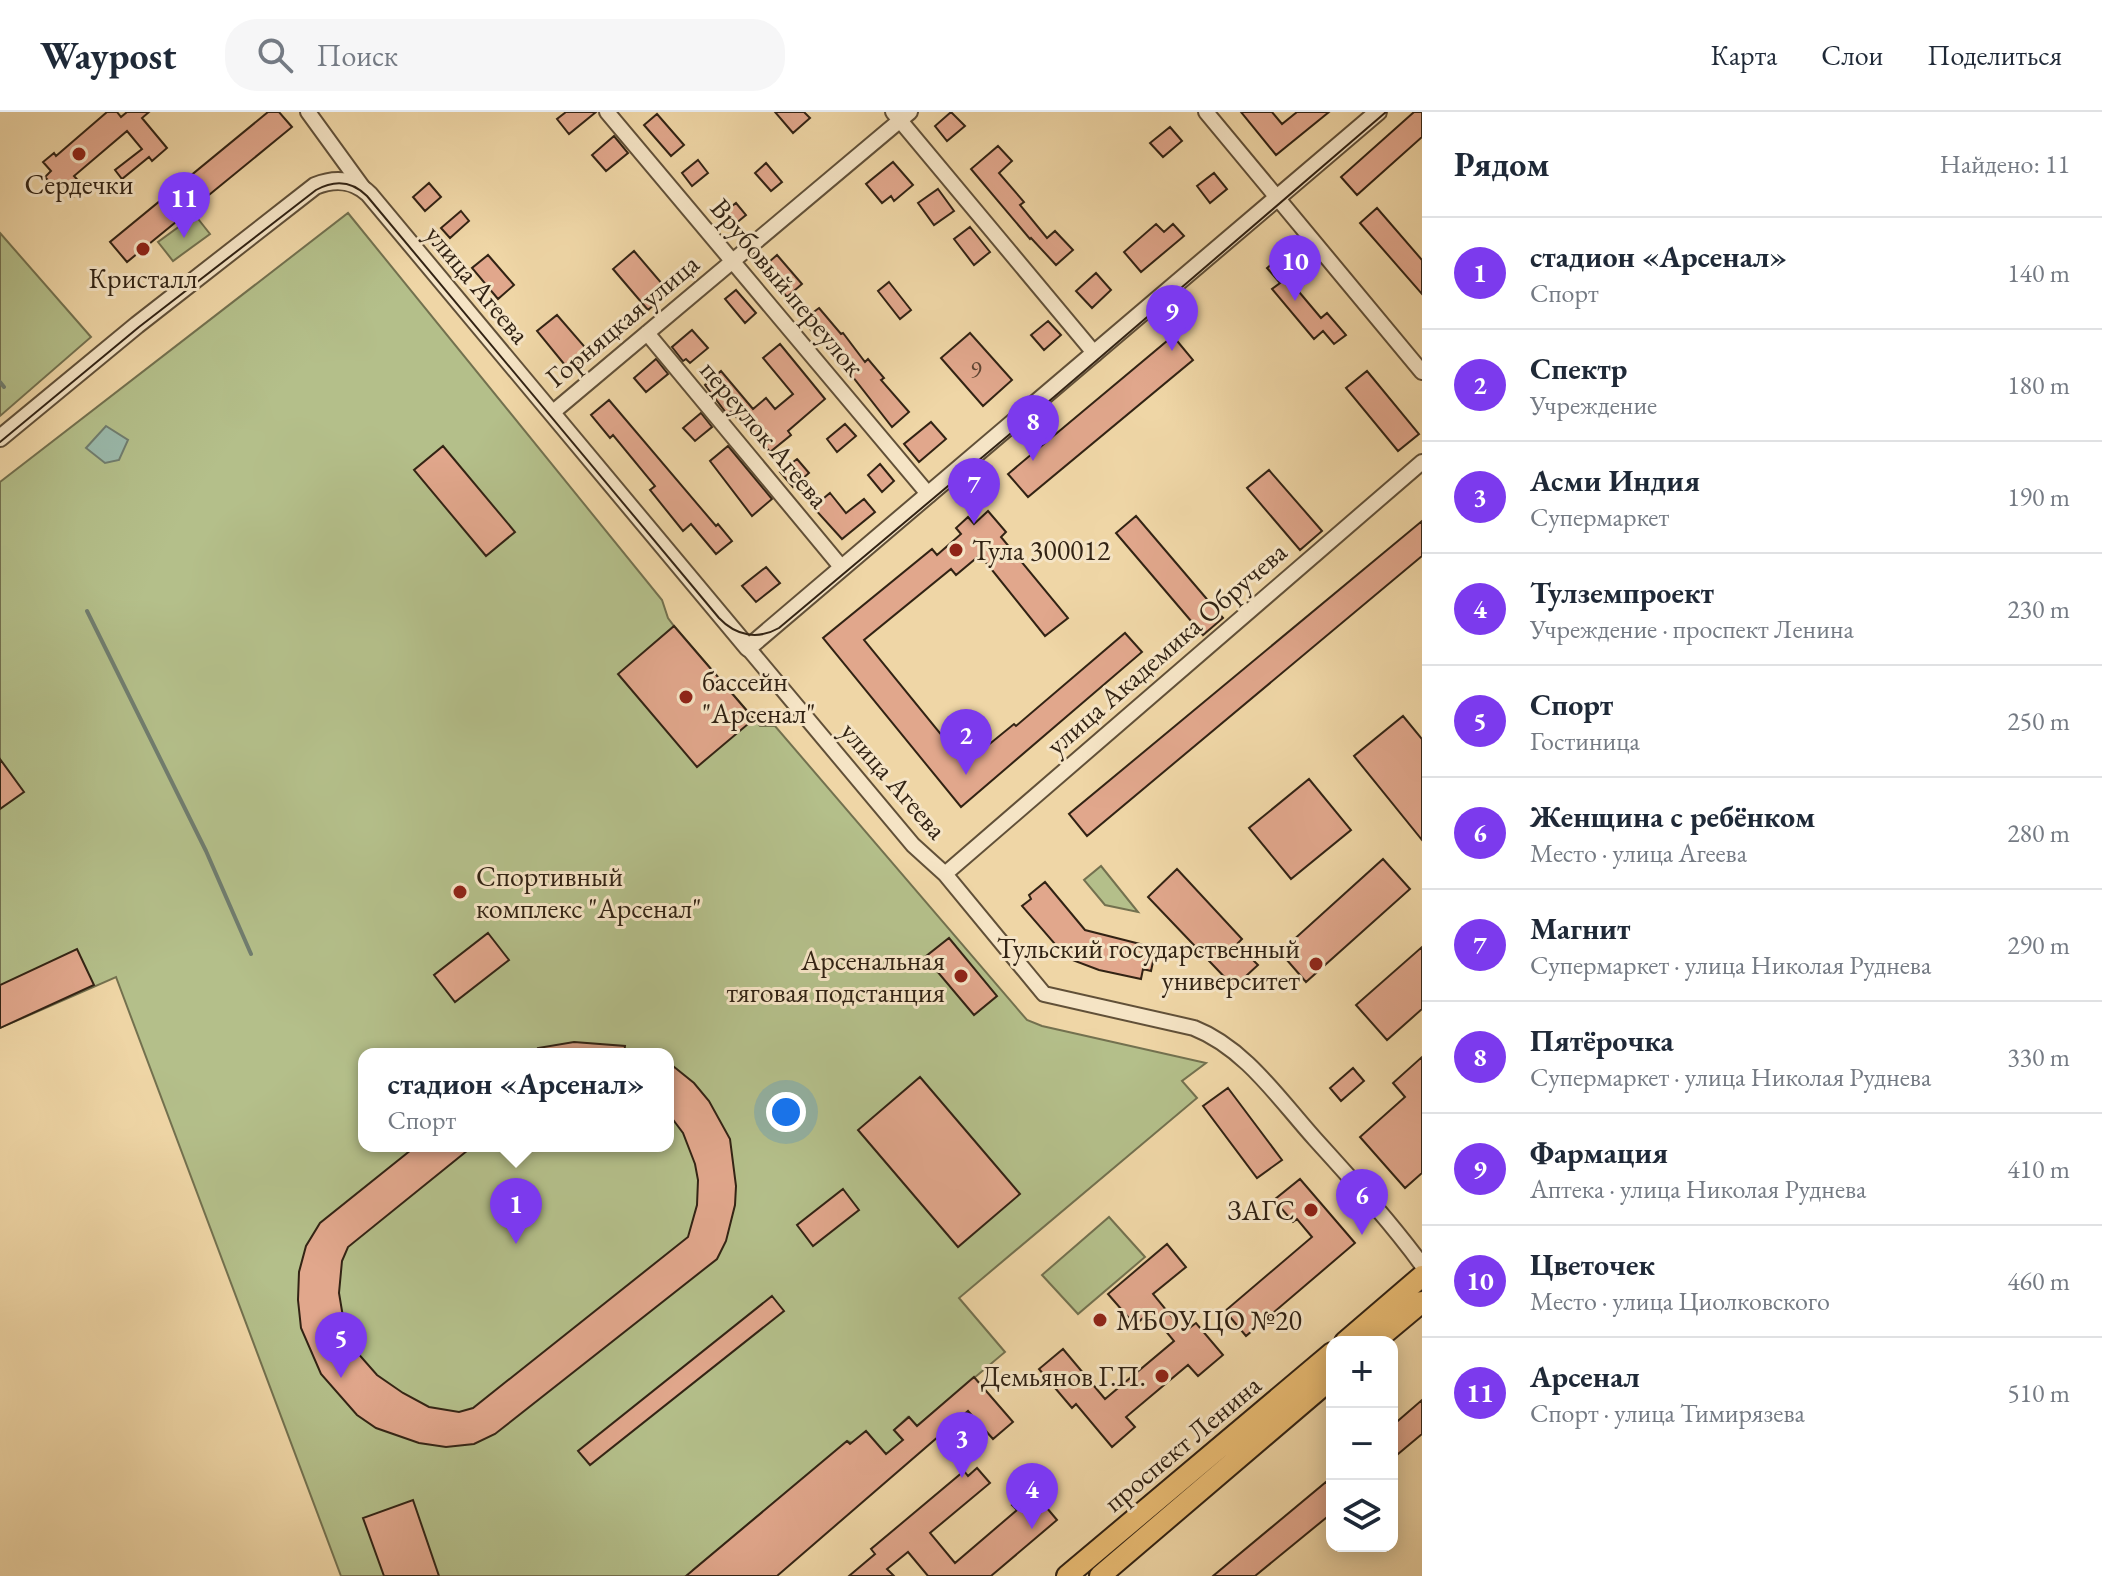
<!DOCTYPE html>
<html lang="ru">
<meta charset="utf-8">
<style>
:root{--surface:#fff;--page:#f6f6f7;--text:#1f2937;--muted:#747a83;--line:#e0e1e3;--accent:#7c3aed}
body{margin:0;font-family:"EB Garamond",serif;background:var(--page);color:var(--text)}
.controls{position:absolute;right:24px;bottom:24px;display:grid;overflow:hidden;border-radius:16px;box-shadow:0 4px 20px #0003}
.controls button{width:72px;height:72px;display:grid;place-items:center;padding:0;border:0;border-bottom:2px solid var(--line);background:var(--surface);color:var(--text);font:40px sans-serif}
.you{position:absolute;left:786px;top:1000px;width:28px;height:28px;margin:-20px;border:6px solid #fff;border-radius:50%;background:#1a73e8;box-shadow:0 0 0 12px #1a73e833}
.badge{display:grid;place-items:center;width:52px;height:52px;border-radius:50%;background:var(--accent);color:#fff;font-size:26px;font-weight:700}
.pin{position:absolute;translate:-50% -66px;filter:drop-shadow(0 2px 4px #0008)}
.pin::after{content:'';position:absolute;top:42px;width:28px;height:24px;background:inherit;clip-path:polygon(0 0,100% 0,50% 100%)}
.popup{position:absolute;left:358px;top:936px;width:316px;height:104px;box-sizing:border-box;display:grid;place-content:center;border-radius:16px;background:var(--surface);filter:drop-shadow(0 2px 6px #0005);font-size:26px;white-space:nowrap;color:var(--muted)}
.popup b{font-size:30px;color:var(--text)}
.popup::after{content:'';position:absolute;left:50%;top:100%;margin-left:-16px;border:16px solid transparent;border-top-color:var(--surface)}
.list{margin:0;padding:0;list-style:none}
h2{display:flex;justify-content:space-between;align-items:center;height:104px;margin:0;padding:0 32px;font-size:34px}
h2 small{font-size:26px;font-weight:400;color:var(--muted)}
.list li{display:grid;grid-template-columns:52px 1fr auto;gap:24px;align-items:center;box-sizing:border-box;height:112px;padding:0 32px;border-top:2px solid var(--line)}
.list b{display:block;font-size:30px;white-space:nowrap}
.list p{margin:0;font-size:26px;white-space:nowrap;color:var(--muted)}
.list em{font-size:26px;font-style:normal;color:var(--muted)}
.icon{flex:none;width:44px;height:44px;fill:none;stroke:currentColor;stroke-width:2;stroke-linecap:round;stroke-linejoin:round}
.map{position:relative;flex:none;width:1422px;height:1464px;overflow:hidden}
header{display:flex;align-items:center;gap:48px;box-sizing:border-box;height:112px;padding:0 40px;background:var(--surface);border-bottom:2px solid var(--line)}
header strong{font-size:38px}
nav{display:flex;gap:44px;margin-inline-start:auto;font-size:28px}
.search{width:560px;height:72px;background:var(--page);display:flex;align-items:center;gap:20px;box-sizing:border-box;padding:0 28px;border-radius:32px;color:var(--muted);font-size:30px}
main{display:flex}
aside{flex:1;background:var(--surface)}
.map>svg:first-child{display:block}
.green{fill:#b4bf8a;stroke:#73714f;stroke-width:2;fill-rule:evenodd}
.water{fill:#9ab9ab;stroke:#707d6f;stroke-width:2}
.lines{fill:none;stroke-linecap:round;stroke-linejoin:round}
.stream{stroke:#707d6f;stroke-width:4}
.building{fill:#e1a78c;stroke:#322314;stroke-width:2}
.minor-casing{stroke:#615038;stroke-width:18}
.tertiary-casing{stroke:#615038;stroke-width:20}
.primary-casing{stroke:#322314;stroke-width:24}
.minor{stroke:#f5e4c5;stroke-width:14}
.tertiary{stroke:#f5e4c5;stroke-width:16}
.primary{stroke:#e8bb73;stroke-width:20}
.tram{stroke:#322314;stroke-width:2}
.poi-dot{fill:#8f2418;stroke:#f5e4c5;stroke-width:3}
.labels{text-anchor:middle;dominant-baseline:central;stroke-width:6;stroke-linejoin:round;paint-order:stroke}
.number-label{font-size:24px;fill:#5e4432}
.poi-label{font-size:28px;fill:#322314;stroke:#f5e4c5;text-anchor:start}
.street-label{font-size:28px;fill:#322314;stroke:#f5e4c5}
</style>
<header>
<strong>Waypost</strong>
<div class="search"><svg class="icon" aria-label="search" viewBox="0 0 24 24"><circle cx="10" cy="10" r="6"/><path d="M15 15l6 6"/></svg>Поиск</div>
<nav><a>Карта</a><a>Слои</a><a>Поделиться</a></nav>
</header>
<main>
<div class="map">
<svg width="1422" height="1464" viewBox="0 0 1422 1464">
<rect width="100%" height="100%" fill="#efd6a6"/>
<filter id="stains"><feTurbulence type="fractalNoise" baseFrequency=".0025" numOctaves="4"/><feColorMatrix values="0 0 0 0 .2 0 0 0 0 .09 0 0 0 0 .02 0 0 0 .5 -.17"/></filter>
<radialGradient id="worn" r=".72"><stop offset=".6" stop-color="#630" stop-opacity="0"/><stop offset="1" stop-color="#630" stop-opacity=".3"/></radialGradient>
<path class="green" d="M348 101 662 488 668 506 674 514 760 614H775L1027 908 1042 914 1206 951 1182 969 1197 986 959 1186 1005 1240 917 1314 908 1305 894 1318 903 1328 886 1343 847 1329 693 1458 697 1464H341L116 865 0 916V370ZM364 942H668V1034H364Z
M195 103 210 122 173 149 158 130Z
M0 121 91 225 0 304Z
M1101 754 1138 800 1105 793 1084 768Z
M1109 1105 1145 1145 1078 1202 1042 1163Z"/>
<path class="water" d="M106 314 128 328 119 348 105 351 86 336Z"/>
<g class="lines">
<path class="stream" d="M0 270 4 275
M87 499 206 739 251 842"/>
</g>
<path class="building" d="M107 0H117L121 5 127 0H149L142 6 167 36 152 49 149 45 122 67 115 58 142 37 127 19 74 64 84 75 73 85 62 72 56 77 45 65 51 59 43 50 54 41 56 44Z
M268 0H279L292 15 127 150 110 130Z
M566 0H596L569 22 557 7Z
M775 0H804L810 6 793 21Z
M951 0 965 14 947 29 935 14Z
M1241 0H1272L1282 12 1297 0H1329L1276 43Z
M1414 0H1422V25L1357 83 1341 65Z
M657 2 684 33 671 44 644 13Z
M1170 15 1182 29 1163 45 1150 31Z
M614 24 628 41 606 59 592 43Z
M998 34 1012 49 999 61 1024 90 1020 93 1047 126 1055 119 1073 138 1056 153 1031 126 1030 127 971 57Z
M698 48 708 61 692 74 682 61Z
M893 50 913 73 894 89 891 84 882 91 866 72Z
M766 51 782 70 771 79 755 61Z
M1214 61 1227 77 1210 91 1197 74Z
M429 71 441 85 425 99 413 85Z
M938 77 954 99 934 113 918 91Z
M736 91 746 103 729 117 718 105Z
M1377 96 1422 148V182L1360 111Z
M461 99 469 109 450 126 441 116Z
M1156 112 1164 120 1173 112 1184 124 1141 160 1124 140Z
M970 115 990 140 974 153 954 127Z
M634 139 669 180 648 198 613 157Z
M488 143 514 173 498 187 472 156Z
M777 143 802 172 787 185 762 156Z
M1279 146 1294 163 1289 168 1321 206 1327 201 1346 223 1334 232 1323 219 1314 227 1272 177 1280 171 1267 156Z
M1096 161 1111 178 1092 196 1076 179Z
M889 170 911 198 900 207 878 179Z
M736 178 756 201 745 211 725 187Z
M819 196 841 222 843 221 865 250 868 247 884 266 881 268 909 300 892 315 817 219 814 222 803 208Z
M557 203 590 241 569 258 537 219Z
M1048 209 1061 223 1044 238 1031 223Z
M692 218 708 236 690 251 686 247 683 249 672 235Z
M970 221 1012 268 983 294 941 246Z
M1173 224 1193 248 1028 385 1008 362Z
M780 232 825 287 788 319 791 323 770 340 752 318 749 320 731 299 727 302 705 273 721 259 753 297 766 286 775 297 793 282 763 246Z
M656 247 668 262 646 280 634 266Z
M1367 259 1419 322 1398 339 1346 276Z
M609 288 716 414 718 412 732 429 716 442 691 412 683 419 650 378 655 374 613 323 610 326 591 303Z
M701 301 712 315 695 329 683 316Z
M931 310 946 327 919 350 904 332Z
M845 312 856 324 837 340 827 327Z
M443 334 515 420 486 444 414 358Z
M728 334 772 387 752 404 710 349Z
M797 347 809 361 793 375 780 360Z
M880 352 894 369 882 380 868 363Z
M1269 358 1322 419 1300 438 1247 376Z
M830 381 846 401 864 387 875 400 842 427 813 395Z
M988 399 1006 420 1001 425 1068 506 1045 524 980 443 956 463 951 457 864 528 965 652 1014 612 1016 614 1125 521 1142 540 961 695 823 526 932 437 937 443 961 422 956 416 968 405 974 412Z
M1136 404 1223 506 1203 523 1116 421Z
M1422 409V444L1087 724 1069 702Z
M766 455 780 471 756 490 742 474Z
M674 514 754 607 697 655 618 562Z
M1403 604 1422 627V728L1354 644Z
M0 647 24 680 0 697Z
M1309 667 1351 718 1291 767 1249 716Z
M1383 747 1410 777 1306 870 1280 840Z
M1177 757 1242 827 1237 832 1258 853 1234 875 1148 785Z
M1045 770 1085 818 1156 836 1151 859 1143 857 1141 867 1099 858 1067 846 1022 794 1031 787 1029 783Z
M488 821 509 848 455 890 434 863Z
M949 826 997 884 974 903 925 845Z
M1422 835V897L1387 928 1356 893Z
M77 837 94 873 0 916V873Z
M574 930 625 934 624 942H539L538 936Z
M1422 945V1061L1405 1076 1360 1025 1405 985 1393 971Z
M668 950 694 971 709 989 730 1027 736 1074 735 1093 726 1129 717 1147 495 1322 474 1332 446 1335 419 1331 376 1316 357 1303 321 1262 301 1216 298 1188 299 1160 306 1134 320 1111 416 1034H473L348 1135 342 1149 339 1181 344 1211 355 1238 377 1263 403 1281 429 1295 459 1300 473 1296 688 1125 697 1093 698 1068 695 1052 683 1021 668 1001Z
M1353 956 1364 969 1341 989 1330 976Z
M920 965 1020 1082 958 1135 858 1018Z
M1228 976 1282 1048 1257 1066 1203 994Z
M1300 1067 1355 1131 1246 1224 1225 1199 1312 1125 1297 1107 1293 1110 1274 1088Z
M843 1077 859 1098 813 1134 797 1113Z
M1167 1132 1186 1155 1153 1182 1184 1220 1196 1211 1223 1243 1198 1264 1188 1253 1126 1305 1135 1315 1112 1335 1076 1292 1072 1296 1039 1257 1063 1237 1105 1287 1174 1229 1150 1200 1135 1213 1108 1182Z
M772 1184 784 1199 590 1353 578 1339Z
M974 1265 1013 1310 993 1327 968 1299 777 1464H686L847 1329 850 1332 866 1319 886 1342 903 1328 894 1318 909 1305 917 1314Z
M1422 1288V1322L1392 1347V1314Z
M977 1356 990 1371 930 1421 955 1451 1017 1398 1012 1393 1031 1377 1057 1408 991 1464H928L908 1440 887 1457 894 1464H849L875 1442 871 1437 964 1359 968 1364Z
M1326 1370 1332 1377V1401L1255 1464H1213Z
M413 1388 439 1464H384L363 1406Z"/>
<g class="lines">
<g class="minor-casing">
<path id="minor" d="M308 0 364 77
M607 0 929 383
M893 0 1095 242
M1206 0 1422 260
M647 221 842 456
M552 301 910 0
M748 536 913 733 945 762 1044 882 1194 916C1245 936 1279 987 1315 1027 1352 1068 1389 1108 1422 1153
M945 762 1422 350"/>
</g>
<g class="tertiary-casing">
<path id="tertiary" d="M0 326 137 213 315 74C335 66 353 67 369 82L748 536 1378 0"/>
</g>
<g class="primary-casing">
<path id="primary" d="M1345 1230 1422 1164
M1374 1230 1422 1190
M1067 1464 1332 1241
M1100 1464 1332 1266"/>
</g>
<use href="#minor" class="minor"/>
<use href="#tertiary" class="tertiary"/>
<use href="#primary" class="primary"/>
<path class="tram" d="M0 330 139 215 316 78C334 68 351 68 367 84L719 506C736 524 758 528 779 516L1054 285 1386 0"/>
</g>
<g class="poi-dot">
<circle cx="79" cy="42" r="8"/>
<circle cx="143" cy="137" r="8"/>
<circle cx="956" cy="438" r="8"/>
<circle cx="686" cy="585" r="8"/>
<circle cx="460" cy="780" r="8"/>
<circle cx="1316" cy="852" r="8"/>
<circle cx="961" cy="864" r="8"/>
<circle cx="1311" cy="1098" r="8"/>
<circle cx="1100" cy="1208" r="8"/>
<circle cx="1162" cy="1264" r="8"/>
</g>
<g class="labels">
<g class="number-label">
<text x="976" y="257">9</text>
</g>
<g class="poi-label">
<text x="79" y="72" text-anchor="middle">Сердечки</text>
<text x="143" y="166" text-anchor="middle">Кристалл</text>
<text x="972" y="438">Тула 300012</text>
<text x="702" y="569">бассейн<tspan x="702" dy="32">"Арсенал"</tspan></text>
<text x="476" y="764">Спортивный<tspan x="476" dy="32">комплекс "Арсенал"</tspan></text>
<text x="1300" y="836" text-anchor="end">Тульский государственный<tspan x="1300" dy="32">университет</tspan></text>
<text x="945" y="848" text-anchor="end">Арсенальная<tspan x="945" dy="32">тяговая подстанция</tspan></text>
<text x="1295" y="1098" text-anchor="end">ЗАГС</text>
<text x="1116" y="1208">МБОУ ЦО №20</text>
<text x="1146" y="1264" text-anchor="end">Демьянов Г.П.</text>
</g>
<g class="street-label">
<text transform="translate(478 172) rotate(50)">улица Агеева</text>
<text transform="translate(788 175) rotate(50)">Врубовый переулок</text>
<text transform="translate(622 208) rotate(-40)">Горняцкая улица</text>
<text transform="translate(765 322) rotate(50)">переулок Агеева</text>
<text transform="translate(1166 536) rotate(-41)">улица Академика Обручева</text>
<text transform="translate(894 668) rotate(49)">улица Агеева</text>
<text transform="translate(1182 1331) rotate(-40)">проспект Ленина</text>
</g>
</g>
<rect width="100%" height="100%" filter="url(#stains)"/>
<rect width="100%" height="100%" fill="url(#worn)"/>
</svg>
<div class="controls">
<button>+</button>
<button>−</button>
<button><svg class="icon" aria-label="layers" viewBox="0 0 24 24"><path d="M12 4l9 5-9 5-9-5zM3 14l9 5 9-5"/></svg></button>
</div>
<div class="you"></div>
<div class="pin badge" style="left:516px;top:1132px">1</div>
<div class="popup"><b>стадион «Арсенал»</b>Спорт</div>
<div class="pin badge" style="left:966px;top:663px">2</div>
<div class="pin badge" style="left:962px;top:1366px">3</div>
<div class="pin badge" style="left:1032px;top:1417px">4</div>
<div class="pin badge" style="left:341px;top:1266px">5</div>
<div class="pin badge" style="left:1362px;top:1123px">6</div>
<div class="pin badge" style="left:974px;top:412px">7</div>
<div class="pin badge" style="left:1033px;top:349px">8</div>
<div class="pin badge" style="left:1172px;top:239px">9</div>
<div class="pin badge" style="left:1295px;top:189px">10</div>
<div class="pin badge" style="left:184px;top:126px">11</div>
</div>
<aside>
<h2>Рядом<small>Найдено: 11</small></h2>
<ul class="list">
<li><span class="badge">1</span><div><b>стадион «Арсенал»</b><p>Спорт</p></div><em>140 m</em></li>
<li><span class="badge">2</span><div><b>Спектр</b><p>Учреждение</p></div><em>180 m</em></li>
<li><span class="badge">3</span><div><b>Асми Индия</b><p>Супермаркет</p></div><em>190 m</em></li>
<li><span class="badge">4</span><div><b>Тулземпроект</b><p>Учреждение · проспект Ленина</p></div><em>230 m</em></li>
<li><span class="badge">5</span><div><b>Спорт</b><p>Гостиница</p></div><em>250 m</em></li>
<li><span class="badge">6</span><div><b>Женщина с ребëнком</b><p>Место · улица Агеева</p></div><em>280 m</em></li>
<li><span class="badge">7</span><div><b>Магнит</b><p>Супермаркет · улица Николая Руднева</p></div><em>290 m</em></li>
<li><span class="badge">8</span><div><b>Пятёрочка</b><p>Супермаркет · улица Николая Руднева</p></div><em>330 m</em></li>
<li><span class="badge">9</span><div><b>Фармация</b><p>Аптека · улица Николая Руднева</p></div><em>410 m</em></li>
<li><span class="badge">10</span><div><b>Цветочек</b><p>Место · улица Циолковского</p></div><em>460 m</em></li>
<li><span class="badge">11</span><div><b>Арсенал</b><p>Спорт · улица Тимирязева</p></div><em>510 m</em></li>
</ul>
</aside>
</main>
